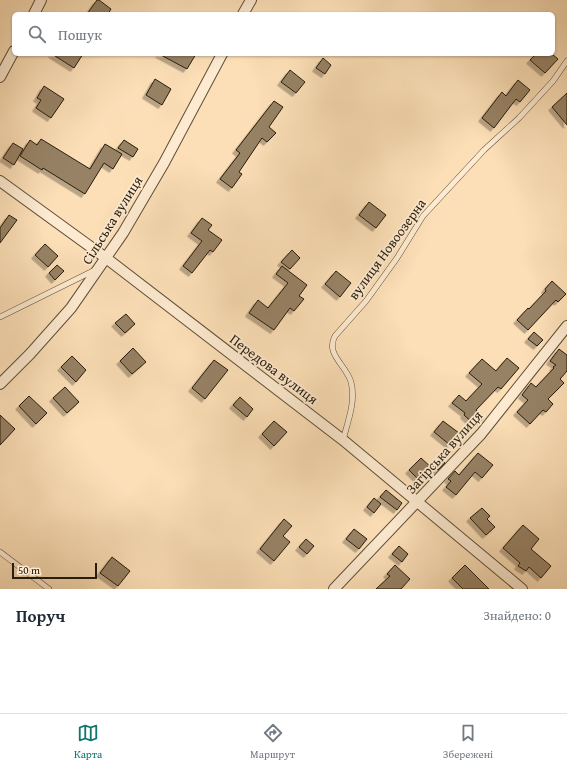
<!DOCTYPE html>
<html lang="uk">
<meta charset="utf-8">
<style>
:root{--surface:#fff;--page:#f2f2f3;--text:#1f2937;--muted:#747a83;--line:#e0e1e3;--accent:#0f766e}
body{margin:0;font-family:"Gentium Book Plus",serif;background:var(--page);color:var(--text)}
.scale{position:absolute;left:12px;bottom:10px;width:85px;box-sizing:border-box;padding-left:4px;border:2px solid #291d0c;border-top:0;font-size:11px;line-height:14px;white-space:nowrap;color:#291d0c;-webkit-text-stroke:3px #fdead0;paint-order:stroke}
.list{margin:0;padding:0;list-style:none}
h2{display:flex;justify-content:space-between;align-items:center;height:52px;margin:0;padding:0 16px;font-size:17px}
h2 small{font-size:13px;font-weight:400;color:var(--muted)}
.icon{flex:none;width:22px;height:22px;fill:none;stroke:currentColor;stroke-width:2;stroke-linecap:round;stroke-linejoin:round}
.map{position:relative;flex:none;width:567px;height:589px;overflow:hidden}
.search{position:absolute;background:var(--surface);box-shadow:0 1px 3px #0004;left:12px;right:12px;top:12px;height:44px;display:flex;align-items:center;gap:10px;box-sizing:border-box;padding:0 14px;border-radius:6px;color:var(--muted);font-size:15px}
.sheet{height:124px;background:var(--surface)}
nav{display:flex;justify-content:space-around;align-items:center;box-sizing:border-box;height:56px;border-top:1px solid var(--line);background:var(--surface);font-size:11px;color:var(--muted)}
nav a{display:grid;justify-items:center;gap:2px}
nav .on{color:var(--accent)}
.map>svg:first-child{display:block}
.building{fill:#978265;stroke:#291d0c;filter:url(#shadow)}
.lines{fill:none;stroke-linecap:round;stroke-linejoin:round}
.lane-casing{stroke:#5e4e37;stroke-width:6}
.street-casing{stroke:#5e4e37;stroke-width:12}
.lane{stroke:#fdead0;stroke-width:5}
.street{stroke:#fdead0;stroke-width:10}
.labels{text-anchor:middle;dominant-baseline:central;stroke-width:3.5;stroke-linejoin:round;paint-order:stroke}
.street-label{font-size:14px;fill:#291d0c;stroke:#fdead0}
</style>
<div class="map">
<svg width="567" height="589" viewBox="0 0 567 589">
<defs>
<filter id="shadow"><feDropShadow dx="-3.5" dy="3.5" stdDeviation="0" flood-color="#0004"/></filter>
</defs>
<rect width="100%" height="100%" fill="#fcdfb7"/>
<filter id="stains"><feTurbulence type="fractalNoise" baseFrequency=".005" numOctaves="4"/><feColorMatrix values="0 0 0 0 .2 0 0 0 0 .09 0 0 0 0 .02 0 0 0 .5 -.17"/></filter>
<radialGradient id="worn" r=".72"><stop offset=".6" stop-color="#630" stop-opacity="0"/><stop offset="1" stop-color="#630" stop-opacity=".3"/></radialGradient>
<path class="building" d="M97 0H99L111 9 108 14H87Z
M52 54H83L74 68Z
M159 54H196L187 69Z
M536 54H552L558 59 545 73 530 60Z
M323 58 331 65 325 74 316 68Z
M290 70 305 82 296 93 281 82Z
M155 79 171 89 162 105 146 95Z
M518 80 530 90 520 102 516 99 494 128 482 118 502 92 506 96Z
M44 86 64 99 51 118 36 108 41 100 37 98Z
M567 93V125L552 107Z
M274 101 283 107 269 127 276 133 267 142 262 138 239 172 242 174 232 188 220 179 240 153 236 150Z
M41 139 90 169 105 144 122 154 113 169 104 163 85 194 43 168 42 170 20 156 30 140 37 145Z
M124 140 138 149 133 157 118 148Z
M13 143 23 149 14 165 3 158Z
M369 202 386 215 376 228 359 215Z
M9 215 17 220 0 243V228Z
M202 218 212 225 208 230 222 240 213 252 210 250 192 273 183 266 202 241 191 233Z
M45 244 58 256 48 267 35 255Z
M292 250 300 258 290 269 281 262Z
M57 265 64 271 55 280 49 273Z
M282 266 307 285 299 296 304 299 294 311 290 308 274 330 249 313 258 300 268 308 288 283 276 274Z
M336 271 351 283 340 297 325 284Z
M552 281 566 294 558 302 556 300 528 330 517 320 528 308 529 309 546 291 545 289Z
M126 314 135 324 125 333 115 323Z
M534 332 543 340 537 346 528 339Z
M133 348 146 362 132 374 120 361Z
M559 349 567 355V371L560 379 564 383 548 399 553 404 546 412 543 410 530 424 517 412 528 400 522 395 531 383 536 387 554 368 553 367 556 365 550 361Z
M72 356 86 370 76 382 61 367Z
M507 358 519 368 501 389 498 387 476 410 484 417 476 426 464 415 465 413 452 403 459 395 466 401 482 384 469 373 482 359 496 371Z
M214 360 228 370 205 399 192 388Z
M65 387 79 402 67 413 53 398Z
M29 396 47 413 36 424 19 406Z
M240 397 253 409 247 417 233 405Z
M0 415 15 429 0 445Z
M274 421 287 432 274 446 262 434Z
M443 421 459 433 450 445 434 432Z
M478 453 493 465 482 478 475 472 456 495 446 487 451 481 448 479 455 471 459 475Z
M421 458 432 468 420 481 409 470Z
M440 459 445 463 438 470 433 466Z
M386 490 402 503 397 510 380 497Z
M374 498 381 504 374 513 367 507Z
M482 508 490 516 487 519 495 527 486 535 470 518Z
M284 519 292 526 283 536 290 542 274 561 260 549Z
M523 525 539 539 531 549 551 566 541 578 529 567 526 571 518 566 520 563 503 548Z
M354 529 367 539 359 549 346 539Z
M306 539 314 546 307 554 299 547Z
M399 546 408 554 402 562 392 554Z
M112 557 130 571 118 586 100 573Z
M395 565 410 579 401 589H376L390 576 387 574Z
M465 565 489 589H463L452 578Z"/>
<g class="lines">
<g class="lane-casing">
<path id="lane" d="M0 317 95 270
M343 440C348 421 356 401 351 382 346 365 325 354 335 336L366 301 397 258 423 216 484 150 519 118 553 81 567 61
M0 552 49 589"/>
</g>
<g class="street-casing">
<path id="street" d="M34 14 41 0
M243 14 251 0
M0 77 14 51
M0 181 106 258 343 440 522 589
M0 384 30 354 71 308 123 233 164 163 222 54
M334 589 481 434 567 326"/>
</g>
<use href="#lane" class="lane"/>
<use href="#street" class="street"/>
</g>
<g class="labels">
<g class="street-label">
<text transform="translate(112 220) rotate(-58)">Сільська вулиця</text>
<text transform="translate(387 249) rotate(-54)">вулиця Новоозерна</text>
<text transform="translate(274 369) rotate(37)">Передова вулиця</text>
<text transform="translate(444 452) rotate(-48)">Загірська вулиця</text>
</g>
</g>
<rect width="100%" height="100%" filter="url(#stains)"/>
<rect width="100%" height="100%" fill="url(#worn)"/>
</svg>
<div class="scale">50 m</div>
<div class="search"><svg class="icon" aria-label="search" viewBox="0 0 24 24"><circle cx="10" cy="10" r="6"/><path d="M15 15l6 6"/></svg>Пошук</div>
</div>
<section class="sheet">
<h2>Поруч<small>Знайдено: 0</small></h2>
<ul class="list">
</ul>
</section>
<nav>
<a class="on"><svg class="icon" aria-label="map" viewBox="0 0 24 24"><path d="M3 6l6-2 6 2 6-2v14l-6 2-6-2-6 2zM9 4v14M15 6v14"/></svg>Карта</a>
<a><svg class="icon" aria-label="directions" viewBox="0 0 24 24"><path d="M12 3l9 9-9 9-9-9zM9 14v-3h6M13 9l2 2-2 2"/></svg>Маршрут</a>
<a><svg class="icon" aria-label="saved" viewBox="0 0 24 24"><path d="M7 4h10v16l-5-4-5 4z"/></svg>Збережені</a>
</nav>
